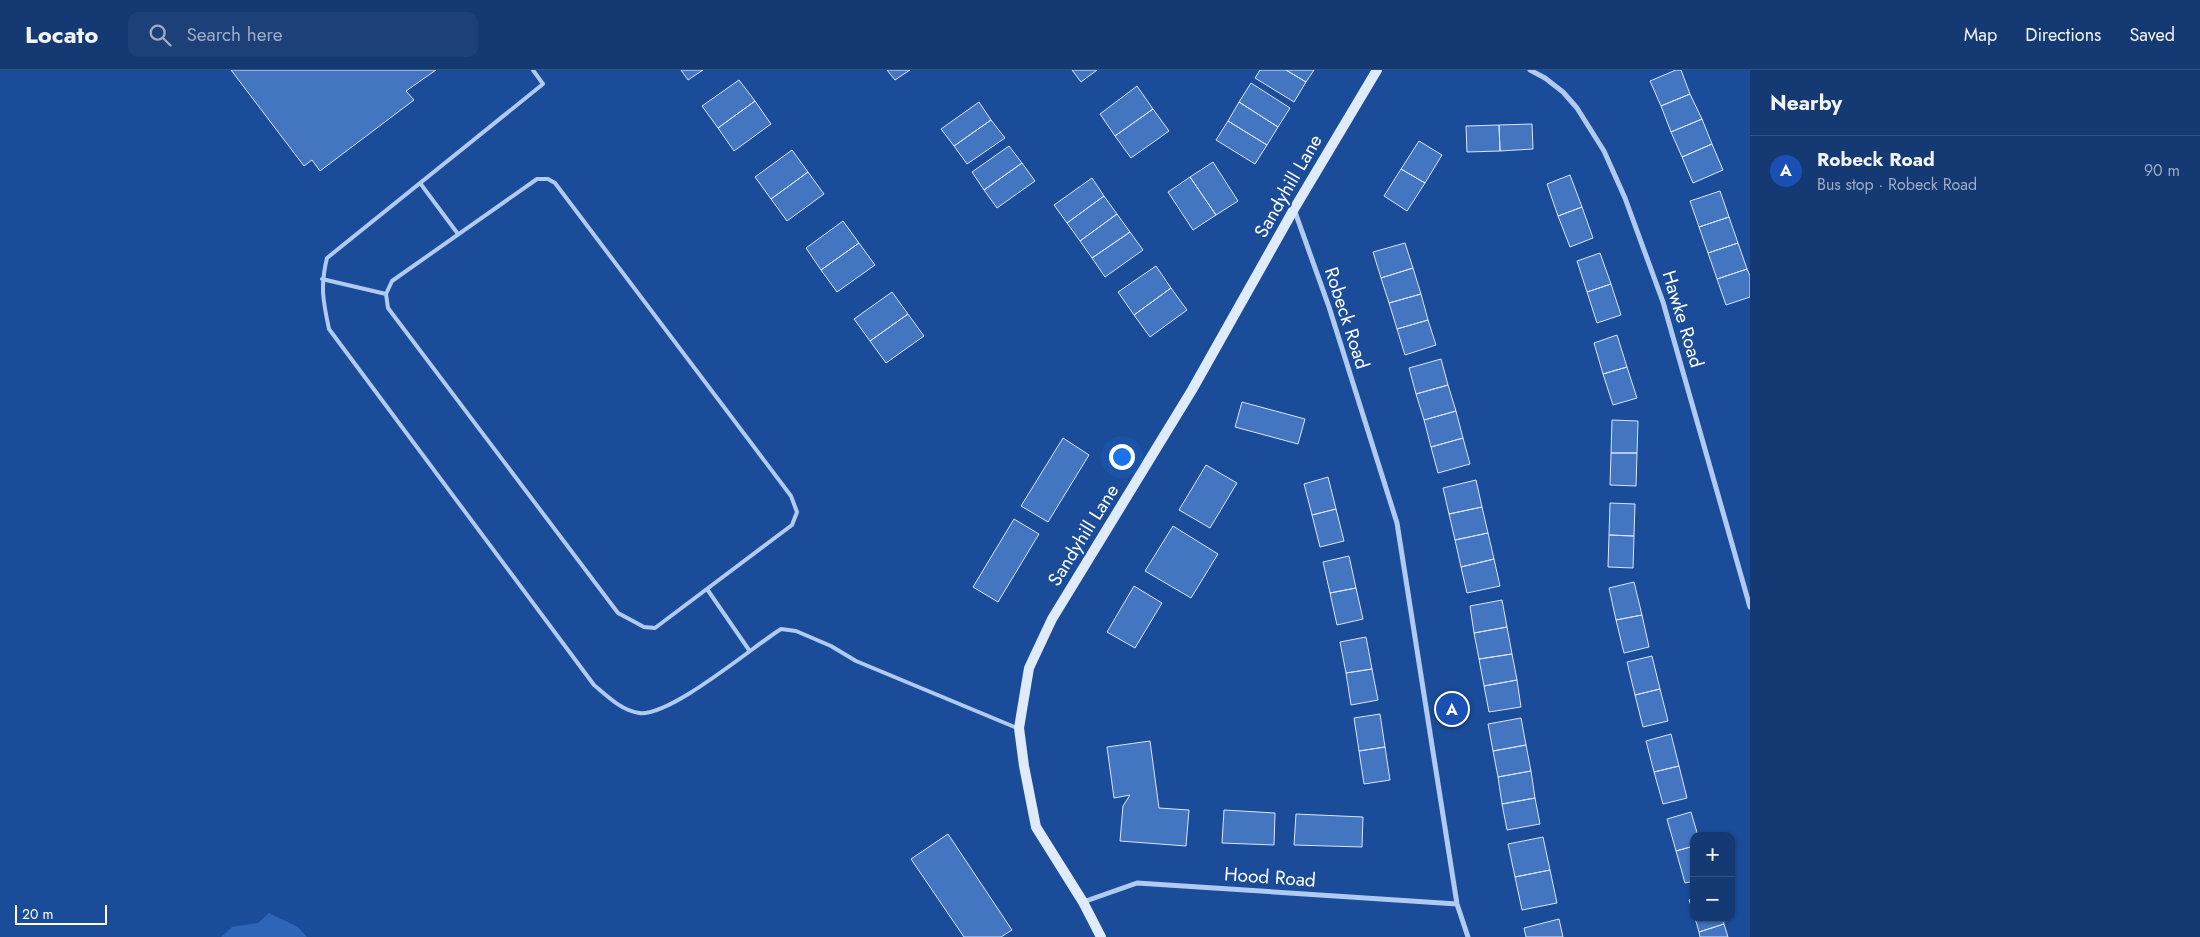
<!DOCTYPE html>
<meta charset="utf-8">
<style>
:root{--surface:#143973;--page:#1d4078;--text:#f1f3f6;--muted:#9dacc4;--line:#335385;--accent:#e797bd}
body{margin:0;font-family:Jost,sans-serif;background:var(--page);color:var(--text)}
.controls{position:absolute;right:15px;bottom:15px;display:grid;overflow:hidden;border-radius:10px;box-shadow:0 1px 4px #0004}
.controls button{width:45px;height:45px;display:grid;place-items:center;padding:0;border:0;border-bottom:1px solid var(--line);background:var(--surface);color:var(--text);font:25px sans-serif}
.scale{position:absolute;left:15px;bottom:12px;width:92px;box-sizing:border-box;padding-left:5px;border:2px solid #fff;border-top:0;font-size:14px;line-height:18px;white-space:nowrap;color:#fff;-webkit-text-stroke:4px #1b4c99;paint-order:stroke}
.you{position:absolute;left:1121px;top:386px;width:18px;height:18px;margin:-12px;border:4px solid #fff;border-radius:50%;background:#1a73e8;box-shadow:0 0 0 8px #1a73e833}
.badge{display:grid;place-items:center;width:32px;height:32px;border-radius:50%;background:var(--accent);color:#fff;font-size:16px;font-weight:700}
.pin{position:absolute;translate:-50% -50%;border:2px solid #fff;box-shadow:0 1px 5px #0006}
.list{margin:0;padding:0;list-style:none}
h2{display:flex;justify-content:space-between;align-items:center;height:65px;margin:0;padding:0 20px;font-size:21px}
h2 small{font-size:16px;font-weight:400;color:var(--muted)}
.list li{display:grid;grid-template-columns:32px 1fr auto;gap:15px;align-items:center;box-sizing:border-box;height:70px;padding:0 20px;border-top:1px solid var(--line)}
.list b{display:block;font-size:19px;white-space:nowrap}
.list p{margin:0;font-size:16px;white-space:nowrap;color:var(--muted)}
.list em{font-size:16px;font-style:normal;color:var(--muted)}
.icon{flex:none;width:28px;height:28px;fill:none;stroke:currentColor;stroke-width:2;stroke-linecap:round;stroke-linejoin:round}
.map{position:relative;flex:none;width:1750px;height:867px;overflow:hidden}
header{display:flex;align-items:center;gap:30px;box-sizing:border-box;height:70px;padding:0 25px;background:var(--surface);border-bottom:1px solid var(--line)}
header strong{font-size:24px}
nav{display:flex;gap:28px;margin-inline-start:auto;font-size:18px}
.search{width:350px;height:45px;background:var(--page);display:flex;align-items:center;gap:12px;box-sizing:border-box;padding:0 18px;border-radius:10px;color:var(--muted);font-size:19px}
main{display:flex}
aside{flex:1;background:var(--surface)}
.map>svg:first-child{display:block}
.green{fill:#2f65b6}
.building{fill:#4475c0;stroke:#d8e6fb}
.lines{fill:none;stroke-linecap:round;stroke-linejoin:round}
.lane{stroke:#b0caf1;stroke-width:4}
.street{stroke:#b0caf1;stroke-width:5}
.secondary{stroke:#dfeafb;stroke-width:10}
.labels{text-anchor:middle;dominant-baseline:central;stroke-width:4;stroke-linejoin:round;paint-order:stroke}
.street-label{font-size:19px;fill:#fff;stroke:#1b4c99}
</style>
<header>
<strong>Locato</strong>
<div class="search"><svg class="icon" aria-label="search" viewBox="0 0 24 24"><circle cx="10" cy="10" r="6"/><path d="M15 15l6 6"/></svg>Search here</div>
<nav><a>Map</a><a>Directions</a><a>Saved</a></nav>
</header>
<main>
<div class="map">
<svg width="1750" height="867" viewBox="0 0 1750 867">
<rect width="100%" height="100%" fill="#1b4c99"/>
<path class="green" d="M269 843 298 857 307 867H221L232 857 258 853Z"/>
<path class="building" d="M231 0H436L406 21 414 30 320 101 312 90 304 96Z
M681 0H703L688 10Z
M887 0H910L895 10Z
M1072 0H1097L1081 12Z
M1260 0H1286L1306 12 1294 32 1255 8Z
M1286 0H1314L1306 12Z
M1676 0H1681L1690 24 1661 36 1650 11Z
M739 10 755 31 718 58 702 36Z
M1251 13 1290 38 1278 57 1239 32Z
M1137 16 1153 39 1115 66 1100 44Z
M1690 24 1702 49 1671 62 1661 36Z
M755 31 771 54 734 81 718 58Z
M979 32 991 50 954 76 941 59Z
M1239 32 1278 57 1267 75 1228 51Z
M1153 39 1169 61 1131 88 1115 66Z
M1702 49 1712 74 1682 87 1671 62Z
M991 50 1005 68 967 94 954 76Z
M1228 51 1267 75 1255 94 1216 70Z
M1532 54 1533 79 1500 81 1499 55Z
M1499 55 1500 81 1467 82 1466 56Z
M1419 71 1442 85 1425 113 1401 99Z
M1712 74 1723 100 1693 113 1682 87Z
M1009 76 1022 93 984 120 972 102Z
M792 80 808 102 771 129 755 107Z
M1213 92 1238 131 1216 145 1190 107Z
M1022 93 1035 111 997 138 984 120Z
M1401 99 1425 113 1407 141 1384 126Z
M808 102 824 124 787 151 771 129Z
M1570 105 1582 137 1558 146 1547 114Z
M1190 107 1216 145 1193 160 1168 122Z
M1092 108 1104 126 1067 153 1054 135Z
M1720 121 1729 147 1699 157 1690 131Z
M1104 126 1117 144 1080 171 1067 153Z
M1582 137 1593 168 1570 177 1558 146Z
M1117 144 1130 162 1092 188 1080 171Z
M1729 147 1738 173 1708 183 1699 157Z
M843 151 859 173 821 200 806 178Z
M1130 162 1143 180 1105 207 1092 188Z
M859 173 875 195 837 222 821 200Z
M1405 173 1413 198 1381 208 1373 182Z
M1738 173 1747 199 1717 209 1708 183Z
M1600 183 1611 214 1587 222 1577 191Z
M1156 196 1171 218 1134 245 1118 222Z
M1413 198 1421 224 1389 233 1381 208Z
M1747 199 1750 206V227L1726 235 1717 209Z
M1611 214 1621 245 1597 253 1587 222Z
M1171 218 1187 240 1150 267 1134 245Z
M892 222 908 244 870 271 854 249Z
M1421 224 1428 250 1397 259 1389 233Z
M908 244 924 266 886 293 870 271Z
M1428 250 1436 275 1405 285 1397 259Z
M1617 265 1627 297 1603 304 1594 273Z
M1441 289 1448 315 1416 324 1409 298Z
M1627 297 1637 328 1613 335 1603 304Z
M1448 315 1456 341 1424 350 1416 324Z
M1242 332 1305 349 1298 374 1235 357Z
M1456 341 1463 368 1431 377 1424 350Z
M1612 350 1638 351 1637 383H1611Z
M1063 368 1089 385 1048 452 1021 436Z
M1463 368 1470 394 1438 403 1431 377Z
M1611 383H1637L1636 416 1610 415Z
M1206 395 1237 413 1210 458 1179 440Z
M1328 407 1336 439 1312 445 1304 414Z
M1476 410 1482 437 1449 444 1443 418Z
M1610 433 1635 434 1634 466 1609 465Z
M1482 437 1488 463 1455 470 1449 444Z
M1336 439 1344 471 1320 477 1312 445Z
M1014 449 1039 464 998 532 973 517Z
M1173 456 1218 484 1191 528 1145 501Z
M1488 463 1494 489 1461 497 1455 470Z
M1609 465 1634 466 1633 498 1608 497Z
M1349 486 1356 518 1330 523 1323 492Z
M1494 489 1500 516 1467 523 1461 497Z
M1634 512 1642 545 1616 550 1609 518Z
M1134 516 1162 533 1135 578 1107 562Z
M1356 518 1363 549 1337 555 1330 523Z
M1502 530 1507 557 1474 563 1470 536Z
M1642 545 1649 577 1624 583 1616 550Z
M1507 557 1512 584 1479 589 1474 563Z
M1366 567 1372 599 1346 603 1340 572Z
M1512 584 1517 610 1484 616 1479 589Z
M1652 586 1660 619 1635 625 1627 592Z
M1372 599 1378 630 1351 635 1346 603Z
M1517 610 1521 637 1489 642 1484 616Z
M1660 619 1668 651 1643 657 1635 625Z
M1380 644 1385 677 1359 681 1354 648Z
M1521 648 1526 675 1493 681 1488 654Z
M1671 664 1679 696 1654 702 1646 671Z
M1150 671 1159 738 1189 740 1186 776 1120 771 1123 736 1130 725 1114 728 1107 677Z
M1526 675 1531 701 1498 707 1493 681Z
M1385 677 1390 710 1364 714 1359 681Z
M1679 696 1687 728 1663 734 1654 702Z
M1531 701 1535 728 1502 734 1498 707Z
M1535 728 1540 754 1507 760 1502 734Z
M1224 740 1275 743 1274 775 1222 773Z
M1691 742 1698 766H1694V776L1676 781 1667 749Z
M1296 744 1363 747 1362 777 1294 775Z
M948 764 1012 860 1001 867H964L911 789Z
M1543 767 1550 800 1515 807 1508 774Z
M1694 776V811L1685 813 1676 781Z
M1550 800 1557 833 1522 840 1515 807Z
M1694 828V845L1689 830Z
M1695 848H1722L1724 854 1699 862Z
M1559 849 1563 867H1526L1524 858Z
M1724 854 1728 867H1700L1699 862Z"/>
<g class="lines">
<path class="lane" d="M533 0 543 14 327 188C320 216 323 231 329 259L594 615C607 626 622 641 639 643 670 647 751 578 781 559L796 561 831 576 856 591 1017 658
M537 109H548L555 113 791 426 797 442 792 455 655 558 644 557 618 543 388 238 386 224 392 211Z
M420 113 458 164
M322 209 386 224
M707 519 749 580"/>
<path class="street" d="M1530 0 1545 8 1563 22 1577 38 1604 81 1625 128 1663 232 1750 537
M1294 139 1329 237 1397 453 1457 834 1468 867
M1083 832 1137 813 1457 834"/>
<path class="secondary" d="M1101 867 1083 832 1036 757 1024 696 1019 658 1029 598 1052 549 1192 320 1294 139 1377 0"/>
</g>
<g class="labels">
<g class="street-label">
<text transform="translate(1288 116) rotate(-60)">Sandyhill Lane</text>
<text transform="translate(1347 248) rotate(72)">Robeck Road</text>
<text transform="translate(1683 249) rotate(73)">Hawke Road</text>
<text transform="translate(1083 465) rotate(-58)">Sandyhill Lane</text>
<text transform="translate(1270 807) rotate(4)">Hood Road</text>
</g>
</g>
</svg>
<div class="controls">
<button>+</button>
<button>−</button>
</div>
<div class="scale">20 m</div>
<div class="you"></div>
<div class="pin badge" style="left:1452px;top:639px;background:#1a4fb4">A</div>
</div>
<aside>
<h2>Nearby<small></small></h2>
<ul class="list">
<li><span class="badge" style="background:#1a4fb4">A</span><div><b>Robeck Road</b><p>Bus stop · Robeck Road</p></div><em>90 m</em></li>
</ul>
</aside>
</main>
